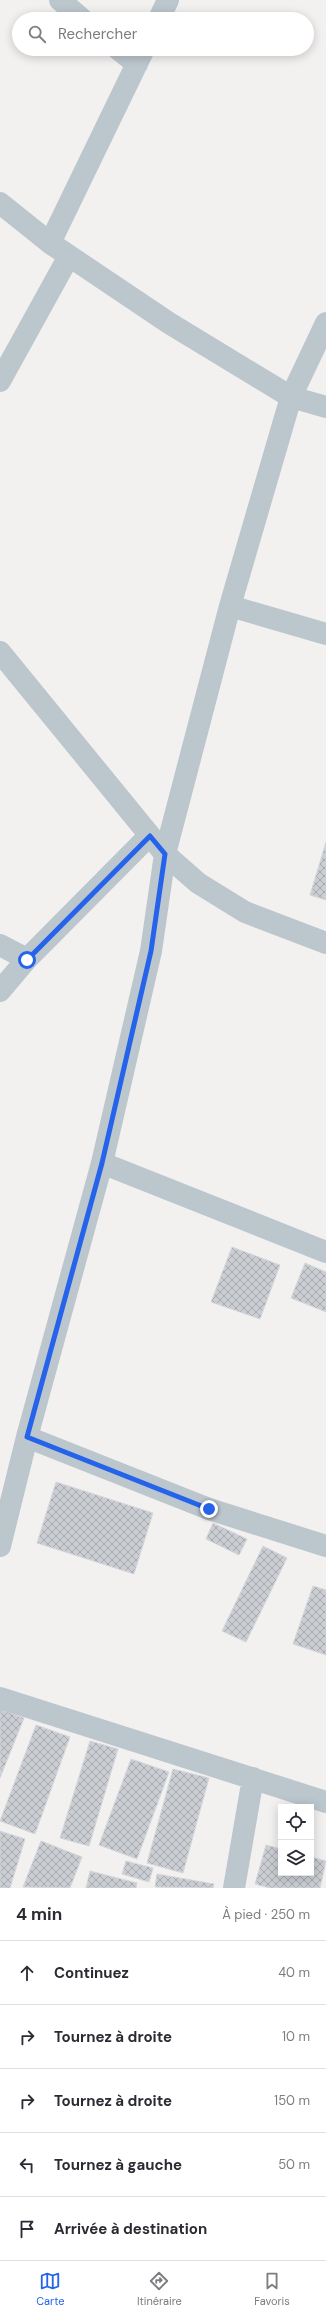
<!DOCTYPE html>
<html lang="fr">
<meta charset="utf-8">
<style>
:root{--surface:#fff;--page:#f7f7f7;--text:#2b2b33;--muted:#7c7c81;--line:#e1e1e2;--accent:#2563eb}
body{margin:0;font-family:"DM Sans",sans-serif;background:var(--page);color:var(--text)}
.controls{position:absolute;right:12px;bottom:12px;display:grid;overflow:hidden;border-radius:0px;box-shadow:0 2px 10px #0003}
.controls button{width:36px;height:36px;display:grid;place-items:center;padding:0;border:0;border-bottom:1px solid var(--line);background:var(--surface);color:var(--text);font:20px sans-serif}
.stop{position:absolute;width:12px;height:12px;margin:-9px;border:3px solid #2563eb;border-radius:50%;background:#fff}
.stop.end{background:#2563eb;border-color:#fff;box-shadow:0 1px 4px #0008}
.list{margin:0;padding:0;list-style:none}
h2{display:flex;justify-content:space-between;align-items:center;height:52px;margin:0;padding:0 16px;font-size:17px}
h2 small{font-size:13px;font-weight:400;color:var(--muted)}
.list li{display:grid;grid-template-columns:26px 1fr auto;gap:12px;align-items:center;box-sizing:border-box;height:64px;padding:0 16px;border-top:1px solid var(--line)}
.list b{display:block;font-size:15px;white-space:nowrap}
.list em{font-size:13px;font-style:normal;color:var(--muted)}
.icon{flex:none;width:22px;height:22px;fill:none;stroke:currentColor;stroke-width:2;stroke-linecap:round;stroke-linejoin:round}
.map{position:relative;flex:none;width:326px;height:1888px;overflow:hidden}
.search{position:absolute;background:var(--surface);box-shadow:0 2px 10px #0003;left:12px;right:12px;top:12px;height:44px;display:flex;align-items:center;gap:10px;box-sizing:border-box;padding:0 14px;border-radius:22px;color:var(--muted);font-size:15px}
.sheet{height:372px;background:var(--surface)}
nav{display:flex;justify-content:space-around;align-items:center;box-sizing:border-box;height:56px;border-top:1px solid var(--line);background:var(--surface);font-size:11px;color:var(--muted)}
nav a{display:grid;justify-items:center;gap:2px}
nav .on{color:var(--accent)}
.map>svg:first-child{display:block}
.building{fill:url(#building-cross-hatch);stroke:#d4d7dc}
.lines{fill:none;stroke-linecap:round;stroke-linejoin:round}
.minor{stroke:#bcc6cd;stroke-width:22}
.route{stroke:#2563eb;stroke-width:5}
</style>
<div class="map">
<svg width="326" height="1888" viewBox="0 0 326 1888">
<defs>
<pattern id="building-cross-hatch" width="8" height="8" patternUnits="userSpaceOnUse"><rect width="8" height="8" fill="#caced3"/><path d="M0 0l8 8M0 8l8-8" fill="none" stroke="#a6aaae"/></pattern>
</defs>
<rect width="100%" height="100%" fill="#f3f0f0"/>
<path class="building" d="M326 842V900L310 895Z
M232 1247 280 1265 260 1319 211 1302Z
M305 1263 326 1272V1312L291 1298Z
M56 1482 153 1513 134 1574 37 1543Z
M213 1523 247 1539 239 1555 206 1539Z
M263 1546 287 1558 246 1642 222 1631Z
M313 1586 326 1590V1655L293 1644Z
M0 1709 24 1718 0 1778Z
M36 1725 70 1737 35 1834 0 1821Z
M90 1741 118 1749 89 1846 60 1838Z
M131 1759 169 1772 137 1859 99 1845Z
M173 1769 209 1778 183 1873 147 1863Z
M0 1831 25 1839 10 1888H0Z
M41 1841 82 1857 70 1888 23 1887Z
M266 1845 281 1849V1873H311V1857L326 1861 320 1888H270L255 1884Z
M126 1861 153 1868 149 1882 122 1874Z
M90 1871 137 1883 136 1888H86Z
M157 1874 214 1884 213 1888 155 1887Z"/>
<g class="lines">
<path class="minor" d="M60 0 82 19
M159 19 168 0
M118 49 137 64
M0 203 50 243 169 323 291 397 326 407
M50 243 144 49
M0 381 69 256
M230 606 326 634
M0 652 165 854 198 883 245 912 326 943
M0 945 27 959
M0 991 27 959 149 836
M102 1163 326 1252
M27 1437 209 1509 326 1546
M0 1546 27 1437 102 1163 151 951 165 854 230 606 291 397 326 323
M0 1698 326 1802
M234 1888 253 1778"/>
</g>
<g class="lines">
<path class="route" d="M27 960 150 836 165 854 151 951 102 1163 27 1437 209 1509"/>
</g>
</svg>
<div class="controls">
<button><svg class="icon" aria-label="locate" viewBox="0 0 24 24"><circle cx="12" cy="12" r="6"/><path d="M12 2v4M12 18v4M2 12h4M18 12h4"/></svg></button>
<button><svg class="icon" aria-label="layers" viewBox="0 0 24 24"><path d="M12 4l9 5-9 5-9-5zM3 14l9 5 9-5"/></svg></button>
</div>
<div class="stop" style="left:27px;top:960px"></div>
<div class="stop end" style="left:209px;top:1509px"></div>
<div class="search"><svg class="icon" aria-label="search" viewBox="0 0 24 24"><circle cx="10" cy="10" r="6"/><path d="M15 15l6 6"/></svg>Rechercher</div>
</div>
<section class="sheet">
<h2>4 min<small>À pied · 250 m</small></h2>
<ul class="list">
<li><svg class="icon" aria-label="ahead" viewBox="0 0 24 24"><path d="M12 20V5M6 11l6-6 6 6"/></svg><div><b>Continuez</b></div><em>40 m</em></li>
<li><svg class="icon" aria-label="right" viewBox="0 0 24 24"><path d="M7 20v-9h11M14 6l5 5-5 5"/></svg><div><b>Tournez à droite</b></div><em>10 m</em></li>
<li><svg class="icon" aria-label="right" viewBox="0 0 24 24"><path d="M7 20v-9h11M14 6l5 5-5 5"/></svg><div><b>Tournez à droite</b></div><em>150 m</em></li>
<li><svg class="icon" aria-label="left" viewBox="0 0 24 24"><path d="M17 20v-9H6M10 6l-5 5 5 5"/></svg><div><b>Tournez à gauche</b></div><em>50 m</em></li>
<li><svg class="icon" aria-label="arrive" viewBox="0 0 24 24"><path d="M6 21V4h12l-3 4 3 4H6"/></svg><div><b>Arrivée à destination</b></div></li>
</ul>
</section>
<nav>
<a class="on"><svg class="icon" aria-label="map" viewBox="0 0 24 24"><path d="M3 6l6-2 6 2 6-2v14l-6 2-6-2-6 2zM9 4v14M15 6v14"/></svg>Carte</a>
<a><svg class="icon" aria-label="directions" viewBox="0 0 24 24"><path d="M12 3l9 9-9 9-9-9zM9 14v-3h6M13 9l2 2-2 2"/></svg>Itinéraire</a>
<a><svg class="icon" aria-label="saved" viewBox="0 0 24 24"><path d="M7 4h10v16l-5-4-5 4z"/></svg>Favoris</a>
</nav>
